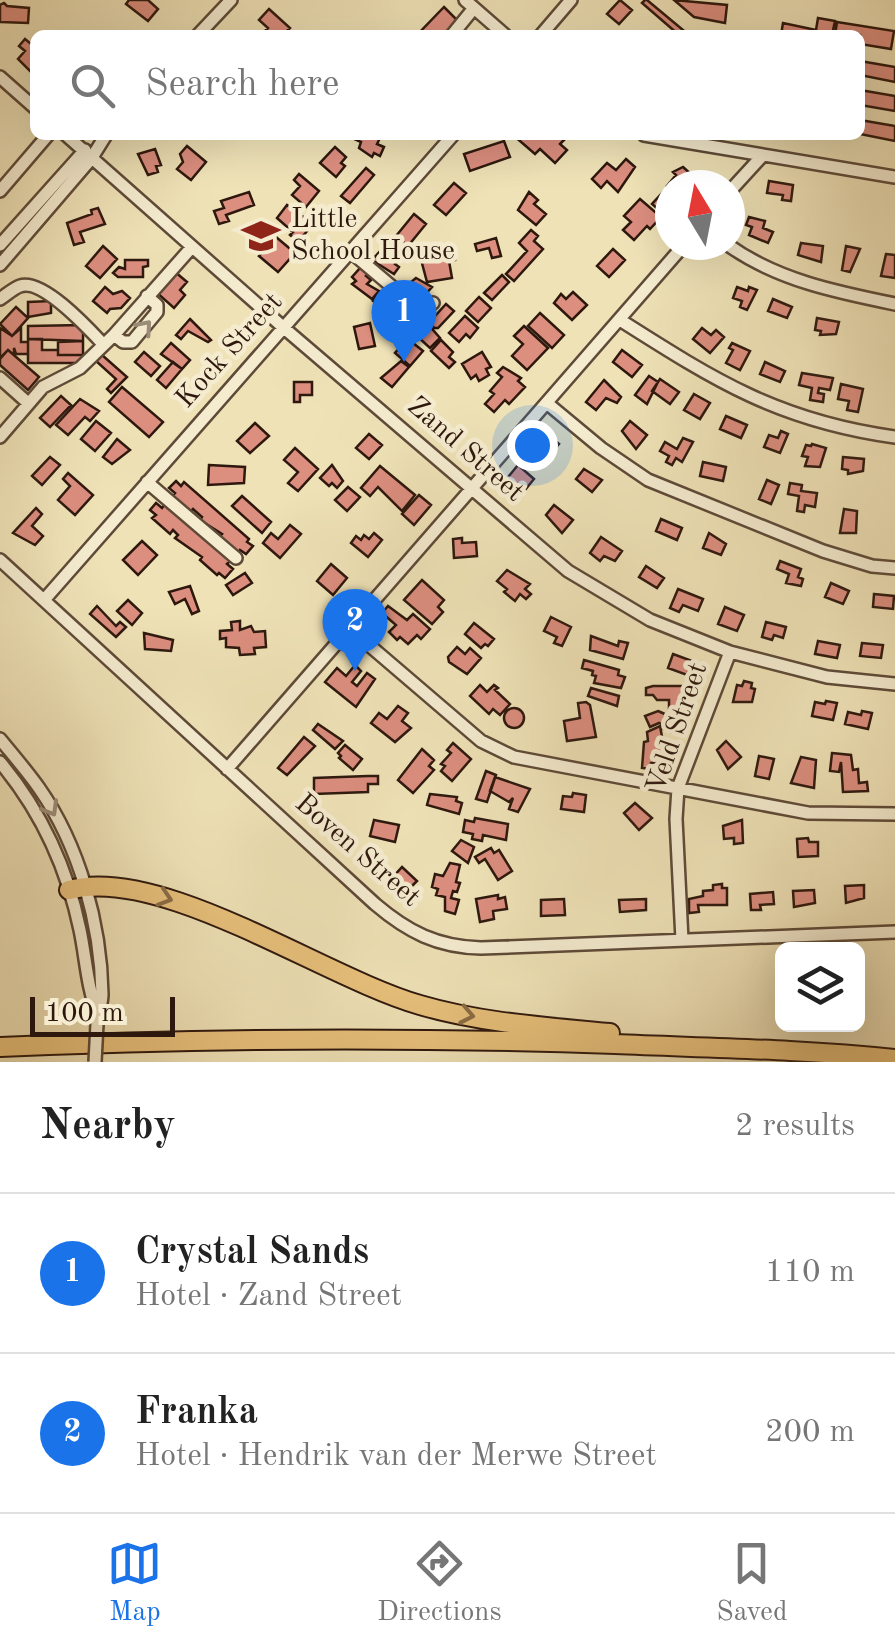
<!DOCTYPE html>
<meta charset="utf-8">
<style>
:root{--surface:#fff;--page:#f2f2f2;--text:#222;--muted:#767676;--line:#e0e0e0;--accent:#1a73e8}
body{margin:0;font-family:"Old Standard TT",serif;background:var(--page);color:var(--text)}
.controls{position:absolute;right:30px;bottom:30px;display:grid;overflow:hidden;border-radius:15px;box-shadow:0 10px 40px #0002}
.controls button{width:90px;height:90px;display:grid;place-items:center;padding:0;border:0;border-bottom:2px solid var(--line);background:var(--surface);color:var(--text);font:50px sans-serif}
.compass{position:absolute;left:655px;top:170px;width:90px;height:90px;border-radius:50%;background:var(--surface);box-shadow:0 10px 40px #0002;rotate:350deg}
.scale{position:absolute;left:30px;bottom:25px;width:145px;box-sizing:border-box;padding-left:10px;border:5px solid #2e180e;border-top:0;font-size:28px;line-height:35px;white-space:nowrap;color:#2e180e;-webkit-text-stroke:8px #f5ecd0;paint-order:stroke}
.you{position:absolute;left:532px;top:445px;width:35px;height:35px;margin:-25px;border:8px solid #fff;border-radius:50%;background:#1a73e8;box-shadow:0 0 0 15px #1a73e833}
.badge{display:grid;place-items:center;width:65px;height:65px;border-radius:50%;background:var(--accent);color:#fff;font-size:32px;font-weight:700}
.pin{position:absolute;translate:-50% -82px;filter:drop-shadow(0 2px 5px #0008)}
.pin::after{content:'';position:absolute;top:52px;width:35px;height:30px;background:inherit;clip-path:polygon(0 0,100% 0,50% 100%)}
.list{margin:0;padding:0;list-style:none}
h2{display:flex;justify-content:space-between;align-items:center;height:130px;margin:0;padding:0 40px;font-size:42px}
h2 small{font-size:32px;font-weight:400;color:var(--muted)}
.list li{display:grid;grid-template-columns:65px 1fr auto;gap:30px;align-items:center;box-sizing:border-box;height:160px;padding:0 40px;border-top:2px solid var(--line)}
.list b{display:block;font-size:38px;white-space:nowrap}
.list p{margin:0;font-size:32px;white-space:nowrap;color:var(--muted)}
.list em{font-size:32px;font-style:normal;color:var(--muted)}
.icon{flex:none;width:55px;height:55px;fill:none;stroke:currentColor;stroke-width:2;stroke-linecap:round;stroke-linejoin:round}
.map{position:relative;flex:none;width:895px;height:1062px;overflow:hidden}
.search{position:absolute;background:var(--surface);box-shadow:0 10px 40px #0002;left:30px;right:30px;top:30px;height:110px;display:flex;align-items:center;gap:25px;box-sizing:border-box;padding:0 35px;border-radius:15px;color:var(--muted);font-size:38px}
.sheet{height:450px;background:var(--surface)}
nav{display:flex;justify-content:space-around;align-items:center;box-sizing:border-box;height:140px;border-top:2px solid var(--line);background:var(--surface);font-size:28px;color:var(--muted)}
nav a{display:grid;justify-items:center;gap:5px}
nav .on{color:var(--accent)}
.map>svg:first-child{display:block}
.building{fill:#dc8e7f;stroke:#2e180e;stroke-width:2.5}
.lines{fill:none;stroke-linecap:round;stroke-linejoin:round}
.minor-casing{stroke:#5e4a38;stroke-width:16}
.highway-casing{stroke:#2e180e;stroke-width:22}
.minor{stroke:#f5ecd0;stroke-width:11}
.highway{stroke:#e8c17c;stroke-width:18}
.minor-bridge-casing{stroke:#5e4a38;stroke-width:16;stroke-linecap:butt}
.minor-bridge{stroke:#f5ecd0;stroke-width:11}
.oneway{stroke:#9b8d79}
.oneway2{stroke:#8b6c45}
.labels{text-anchor:middle;dominant-baseline:central;stroke-width:9;stroke-linejoin:round;paint-order:stroke}
.poi-label{font-size:28px;fill:#2e180e;stroke:#f5ecd0;text-anchor:start}
.street-label{font-size:28px;fill:#2e180e;stroke:#f5ecd0}
</style>
<div class="map">
<svg width="895" height="1062" viewBox="0 0 895 1062">
<rect width="100%" height="100%" fill="#efe2b7"/>
<filter id="stains"><feTurbulence type="fractalNoise" baseFrequency=".002" numOctaves="4"/><feColorMatrix values="0 0 0 0 .2 0 0 0 0 .09 0 0 0 0 .02 0 0 0 .5 -.17"/></filter>
<radialGradient id="worn" r=".72"><stop offset=".6" stop-color="#630" stop-opacity="0"/><stop offset="1" stop-color="#630" stop-opacity=".3"/></radialGradient>
<path class="building" d="M129 0H148L158 9 148 21 126 4Z
M620 0 632 10 619 24 607 14Z
M645 0H647L689 35H679L642 3Z
M674 0 727 5 725 23 694 17Z
M4 3 7 6 29 8 28 23 0 22V5Z
M444 7 459 22 447 35H417Z
M269 9 290 28 283 35H261L268 28 259 20Z
M818 18 835 21 832 35H781L783 23 816 30Z
M837 22 894 31 891 49 860 44V35H835Z
M25 39 31 44 35 41V76L18 59 25 51 19 46Z
M860 61 895 67V82L860 75Z
M860 90 895 96V111L860 105Z
M860 120 895 126V141L860 134Z
M373 135 380 138 377 144 384 147 380 156 374 153 372 157 359 148 361 142 348 136Z
M513 135H563L566 138 560 144 567 150 555 163 540 149 535 154Z
M504 141 510 157 470 171 464 154Z
M187 146 206 162 191 180 177 169 183 162 180 154Z
M335 147 346 157 341 163 345 166 336 177 320 163Z
M155 149 161 165 156 166 158 172 148 175 138 154Z
M626 159 635 167 618 192 607 181 601 188 592 179 607 163 616 170Z
M683 167 703 185H670V188L667 186 676 175 673 172Z
M366 168 374 175 350 203 341 196Z
M299 174 319 191 306 207 292 195 300 186 294 180Z
M769 181 793 185 791 201 782 200 783 195 767 193Z
M454 183 466 193 446 215 434 205Z
M664 191 670 196 668 218 652 204Z
M249 192 254 205 226 215 229 221 219 224 214 211 224 208 221 201Z
M529 192 538 200 534 204 546 214 536 225 518 210Z
M640 199 661 217 650 229 647 226 634 240 623 230 631 222 624 216Z
M287 205 313 224 298 242 290 235 293 232 277 218Z
M98 208 105 224 80 232 84 242 74 245 67 223 92 214 91 210Z
M414 214 426 224 408 246 396 236Z
M749 217 765 221 763 228 773 232 768 243 749 235 752 227 746 225Z
M531 230 538 236 534 241 543 249 514 281 506 274 527 251 519 243Z
M276 237 295 253 278 272 259 256Z
M496 238 501 256 492 258 489 248 477 251 475 244Z
M801 243 823 246 821 262 798 255Z
M103 246 117 259 100 278 86 266Z
M846 246 860 249 850 272 842 270Z
M453 247 455 260 449 261 452 278 427 282 419 252Z
M383 248 399 259 395 264 399 267 394 274 372 260Z
M613 249 625 260 609 277 597 266Z
M886 254 895 255V278L881 276Z
M125 260H148V266L143 267V277H118L113 273 119 267 125 269Z
M361 267 369 273 366 276 371 280 367 284 379 291 372 299 352 284 356 281 352 277Z
M174 271 187 282 180 290 185 295 174 308 156 292Z
M502 275 509 282 492 300 484 293Z
M416 278 432 287 422 298 405 287Z
M105 287 113 294 122 291 130 298 121 308 110 309 107 313 93 301Z
M737 287 748 291 749 287 757 290 747 310 740 307 742 301 733 298Z
M573 292 587 305 572 320 554 303 561 294 566 299Z
M380 293 388 299 393 294 400 300 402 305 395 313 392 310 388 314 373 301Z
M479 297 491 308 478 322 466 311Z
M773 299 792 307 787 318 768 311Z
M51 301V313L28 317V302Z
M446 304 454 311 438 328H434L426 316 430 312 435 316Z
M16 307 28 318 12 336 0 324Z
M540 313 564 335 552 348 528 326Z
M465 316 478 328 470 338 466 334 459 342 449 333Z
M817 318 839 322 836 334 820 335 821 331 815 330Z
M190 319 211 340 208 342 188 331 181 339 176 335Z
M426 322 440 338 430 348 418 337Z
M370 323 375 346 359 349 354 327Z
M83 325V341L28 339V326Z
M524 326 548 348 527 370 512 356 523 344 514 336Z
M0 328 12 336 21 328V342H28V354H16L14 348V355L8 350 0 358Z
M702 328 711 335 716 330 724 337 710 353 693 339Z
M28 339H42V350H58V355H83V363H28Z
M441 340 453 352 449 357 455 362 449 368 431 351Z
M83 341V355H58V342Z
M171 343 190 360 182 369 161 354Z
M413 343 423 351 410 366 395 353 402 345 407 350Z
M732 343 750 351 740 370 726 363 733 350 729 348Z
M8 350 39 377 28 390 0 365V359Z
M622 350 642 365 632 377 613 362Z
M144 352 160 366 151 376 135 362Z
M482 352 491 367 486 369 489 375 479 381 476 375 471 379 462 364Z
M102 355 127 377 111 393 107 389 116 379 96 361Z
M401 361 409 367 392 387 381 378Z
M173 362 182 369 166 388 157 380Z
M765 362 785 371 780 382 760 374Z
M503 367 521 378 518 381 525 387 509 404 505 400 494 412 485 404 494 394 490 391 502 377 497 373Z
M802 373 833 378 830 390 819 388 818 393 824 394 823 402 810 400 812 388 799 385Z
M649 376 658 382 647 404 635 395Z
M660 379 679 392 670 404 652 391Z
M604 380 621 397 617 403 606 398 596 410 586 402Z
M294 382H312V395H300V402H294Z
M841 384 863 389 858 412 847 410 849 401 838 399Z
M122 387 163 422 149 437 109 402Z
M694 394 710 403 700 419 684 410Z
M61 396 71 405 50 427 40 418Z
M80 399 99 411 90 421 85 417 68 435 56 425Z
M726 416 747 425 741 438 720 429Z
M96 421 111 433 95 451 81 439Z
M630 421 647 435 636 449 622 431Z
M255 423 269 436 250 453 237 441Z
M781 431 788 434 780 453 764 447 769 435 778 438Z
M369 434 382 445 369 459 356 448Z
M540 437 549 444 553 439 559 444 545 460 531 448Z
M683 438 693 442 682 462 676 458 672 465 666 462 669 456 660 451 665 442 677 449Z
M117 439 130 450 112 464 103 457Z
M812 444 826 448 820 467 805 466 808 457 802 456 806 445 811 446Z
M295 448 318 469 298 491 288 483 298 472 284 460Z
M50 457 60 465 42 485 32 476Z
M843 457 864 459 863 471 848 474V470L842 469Z
M703 462 726 467 723 481 700 476Z
M209 465 245 467 244 483 208 485Z
M332 465 343 481 337 488 332 483 329 486 320 478Z
M518 465 534 479 525 490 518 484 514 490 504 482Z
M380 466 415 495 402 511 378 487 370 496 361 488Z
M584 469 602 480 592 492 576 479Z
M68 473 93 495 75 515 58 500 70 486 63 479Z
M767 480 779 485 771 504 759 499Z
M176 481 181 486 184 482 249 539 247 542 253 546 246 554 240 550 238 553 219 537 222 534 200 520 202 517 193 509 190 512 172 496 175 493 169 488Z
M790 483 802 485 801 491 817 493 815 507 805 505 804 512 797 511 799 496 788 494Z
M348 487 360 497 347 511 335 500Z
M419 495 431 505 414 525 402 514Z
M242 496 271 522 262 533 232 506Z
M156 503 162 508 165 504 230 561 227 564 233 569 225 578 219 573 217 575 200 560 202 557 175 538 178 535 173 530 170 534 152 518 156 515 150 510Z
M554 505 573 520 562 533 546 515Z
M36 508 42 514 32 526 43 536 35 545 13 533Z
M844 509 857 511 856 533H840Z
M661 519 682 528 677 540 656 531Z
M290 525 301 534 280 558 263 543 271 533 278 539Z
M374 533 382 540 368 557 351 543 356 536 361 540 364 535 369 539Z
M709 533 726 544 721 555 703 548Z
M601 537 622 551 615 561 604 556 600 561 590 553Z
M462 538V543L476 542 477 556 454 558 453 539Z
M142 541 157 555 138 575 123 560Z
M780 561 801 569 798 577 803 579 801 586 786 583 789 574 777 569Z
M331 564 347 578 333 595 317 581Z
M646 566 664 578 657 588 639 577Z
M507 570 530 584 525 589 531 594 526 599 520 594 515 601 504 592 507 589 497 581Z
M245 573 252 583 233 595 226 585Z
M422 580 444 600 438 607 443 612 432 624 404 600Z
M831 583 849 591 843 604 825 597Z
M190 586 199 611 192 614 185 599 175 604 169 592Z
M678 589 703 599 698 611 683 605 679 612 670 608Z
M874 594 894 596 893 609 873 607Z
M128 600 142 613 132 625 117 611Z
M97 606 116 626 120 622 126 627 116 637 90 614Z
M388 606 407 620 413 614 430 629 421 639 417 635 408 644 400 637 397 640 389 632 396 625 382 613Z
M725 607 744 615 737 631 718 624Z
M551 617 571 627 562 646 554 643 557 637 544 631Z
M240 621V630L251 626 254 632 265 631 266 647 254 648 255 654 240 655 239 648 226 647V638L220 639V631L232 630 231 622Z
M766 622 786 627 783 638 774 635 772 640 762 637Z
M474 623 494 639 488 646 485 644 481 648 465 634Z
M144 633 173 640 171 651 145 649Z
M591 636 618 646 619 641 628 643 623 659 590 650Z
M818 641 840 645 837 658 815 654Z
M862 643 883 645 881 658 860 656Z
M457 647 465 654 470 648 481 658 467 674 449 662 448 657Z
M673 654 692 661 687 675 668 668Z
M584 660 619 670 618 675 625 677 621 688 594 683 596 676 592 675 593 671 582 668Z
M355 665 361 671 352 682 357 686 367 673 375 679 356 707 325 682 337 668 346 676Z
M744 681 752 683 751 688 755 689 752 702H733L737 685 742 686Z
M480 685 487 692 494 685 498 688 495 690 510 704 500 715 493 709 489 714 470 696Z
M653 686H687V708H669V700H657L653 695H646V688Z
M591 688 619 696 617 706 588 696Z
M826 701 837 703 833 720 812 716 815 702 825 704Z
M586 702 590 705 596 737 567 741 564 721 580 718 578 703Z
M398 706 408 713 402 721 411 728 395 742 371 723 379 713 387 719Z
M504 718a10 10 0 1 1 20 0a10 10 0 1 1-20 0Z
M658 711 683 722 680 729 672 727 670 732 661 728 663 725 659 723 650 727 645 716Z
M862 711 872 713 868 729 845 724 848 712 861 715Z
M318 724 343 741 335 749 313 730Z
M660 726 663 742 668 741 670 751 660 753 662 761 651 763V769L642 768 644 742 648 741 647 732Z
M304 737 315 746 287 775 278 768Z
M726 741 741 757 728 769 717 750Z
M453 743 471 759 452 781 441 771 445 766 441 764 451 753 447 750Z
M345 745 362 759 353 770 339 758 341 756 338 753Z
M422 749 434 760 429 766 434 770 413 793 398 780Z
M832 753 851 755 853 770 858 769 859 783 867 782 868 791 843 792 841 762 839 772 830 771Z
M759 756 774 759 769 779 755 776Z
M801 757 816 760 814 788 791 783Z
M486 771 496 775 487 802 476 799Z
M368 776H378V784H368V792L314 794V778Z
M495 777 530 789 518 812 509 809 513 798 509 802 490 791Z
M573 793 586 795 584 812 561 809 563 796 572 797Z
M430 794 457 797 456 801 462 803 459 814 427 805Z
M635 803 652 818 639 830 624 813Z
M475 818 508 824 506 840 483 835 482 841 472 839 473 834 463 832 465 820 474 822Z
M374 820 399 825 395 842 370 836Z
M742 820 743 843 734 844V838L724 839 723 826Z
M808 838 809 842H818V856L798 857 797 839Z
M461 840 474 847 468 863 452 851Z
M491 848 494 853 499 850 512 871 498 880 485 859 479 863 475 857Z
M450 863 460 865 456 882 460 883 457 892 453 891 451 898 459 900 455 914 445 911V897L436 895 438 889 432 887 435 874 443 876Z
M402 867 417 881 408 890 393 877Z
M722 884V888H727V905H698L699 912 689 913V899L703 896V891L713 890V885Z
M864 885V898L846 903 845 886Z
M814 890 815 903 794 907 793 891Z
M773 892 774 904 760 905 761 910H751L750 894Z
M498 895V899L505 897 507 909 493 911 494 919 480 922 476 899Z
M564 899 565 915 541 916V900Z
M646 899V910L620 912 619 900Z"/>
<g class="lines">
<g class="minor-casing">
<path id="minor" d="M465 0 505 35
M198 35 231 0
M452 35 474 8
M541 35 571 0
M0 77 35 108
M66 135 284 328 568 571 650 620 730 652 827 677 895 684
M644 135 895 177
M0 191 48 135
M730 191 763 155
M0 245 85 150
M728 245C777 280 836 292 895 304
M351 252 410 302 425 307 433 303
M0 265 91 159 106 135
M0 299C6 295 14 288 20 286 42 278 88 328 103 344
M620 320C716 381 779 421 895 437
M114 335 123 342H132L157 312V305L147 296
M0 378 28 403
M548 404 601 448 648 480 823 551 872 566 895 568
M0 437 43 387 80 368 114 335 192 247
M147 482 236 558
M0 560 375 904C408 932 437 947 481 948L895 932
M44 600 453 135
M349 628 481 741 514 757 808 813 895 814
M0 739C13 755 27 771 39 788 79 845 101 924 102 994 102 1004 98 1013 97 1024
M0 762C41 811 67 867 80 930 86 958 87 988 98 1014
M227 769 684 245
M682 940 676 819 678 788 730 652"/>
</g>
<g class="highway-casing">
<path id="highway" d="M69 890C162 865 325 978 420 1005 481 1023 547 1027 610 1033
M0 1047C204 1038 410 1037 615 1044 708 1048 802 1049 895 1059"/>
</g>
<use href="#minor" class="minor"/>
<use href="#highway" class="highway"/>
<g class="minor-bridge-casing">
<path id="minor-bridge" d="M95 1062 97 1024"/>
</g>
<use href="#minor-bridge" class="minor-bridge"/>
</g>
<defs><path id="oneway-chevron" d="M-2-3.5L2.5 0L-2 3.5" fill="none" stroke-width="1.6" stroke-linecap="round" stroke-linejoin="round" transform="scale(2.5)"/></defs>
<g class="oneway">
<use href="#oneway-chevron" transform="translate(145 327) rotate(-49)"/>
<use href="#oneway-chevron" transform="translate(51 809) rotate(60)"/>
</g>
<g class="oneway2">
<use href="#oneway-chevron" transform="translate(165 898) rotate(18)"/>
<use href="#oneway-chevron" transform="translate(467 1015) rotate(11)"/>
</g>
<defs>
<g id="school-bare" transform="scale(3)"><path d="M0-5L7-2L0 1L-7-2ZM-4 1L0 2.5L4 1V4Q0 6-4 4Z" fill="#8f2418" stroke="#f5ecd0" stroke-width="2.5" paint-order="stroke"/></g>
</defs>
<g fill-rule="evenodd">
<use href="#school-bare" x="261" y="236"/>
</g>
<g class="labels">
<g class="poi-label">
<text x="291" y="220">Little<tspan x="291" dy="32">School House</tspan></text>
</g>
<g class="street-label">
<text transform="translate(230 351) rotate(-48)">Kock Street</text>
<text transform="translate(465 450) rotate(41)">Zand Street</text>
<text transform="translate(678 728) rotate(-71)">Veld Street</text>
<text transform="translate(357 851) rotate(41)">Boven Street</text>
</g>
</g>
<rect width="100%" height="100%" filter="url(#stains)"/>
<rect width="100%" height="100%" fill="url(#worn)"/>
</svg>
<div class="controls">
<button><svg class="icon" aria-label="layers" viewBox="0 0 24 24"><path d="M12 4l9 5-9 5-9-5zM3 14l9 5 9-5"/></svg></button>
</div>
<svg class="compass" viewBox="-18 -18 36 36"><path d="M0-13l5 13h-10z" fill="#e53935"/><path d="M0 13l5-13h-10z" fill="#767676"/></svg>
<div class="scale">100 m</div>
<div class="you"></div>
<div class="pin badge" style="left:404px;top:362px">1</div>
<div class="pin badge" style="left:355px;top:671px">2</div>
<div class="search"><svg class="icon" aria-label="search" viewBox="0 0 24 24"><circle cx="10" cy="10" r="6"/><path d="M15 15l6 6"/></svg>Search here</div>
</div>
<section class="sheet">
<h2>Nearby<small>2 results</small></h2>
<ul class="list">
<li><span class="badge">1</span><div><b>Crystal Sands</b><p>Hotel · Zand Street</p></div><em>110 m</em></li>
<li><span class="badge">2</span><div><b>Franka</b><p>Hotel · Hendrik van der Merwe Street</p></div><em>200 m</em></li>
</ul>
</section>
<nav>
<a class="on"><svg class="icon" aria-label="map" viewBox="0 0 24 24"><path d="M3 6l6-2 6 2 6-2v14l-6 2-6-2-6 2zM9 4v14M15 6v14"/></svg>Map</a>
<a><svg class="icon" aria-label="directions" viewBox="0 0 24 24"><path d="M12 3l9 9-9 9-9-9zM9 14v-3h6M13 9l2 2-2 2"/></svg>Directions</a>
<a><svg class="icon" aria-label="saved" viewBox="0 0 24 24"><path d="M7 4h10v16l-5-4-5 4z"/></svg>Saved</a>
</nav>
